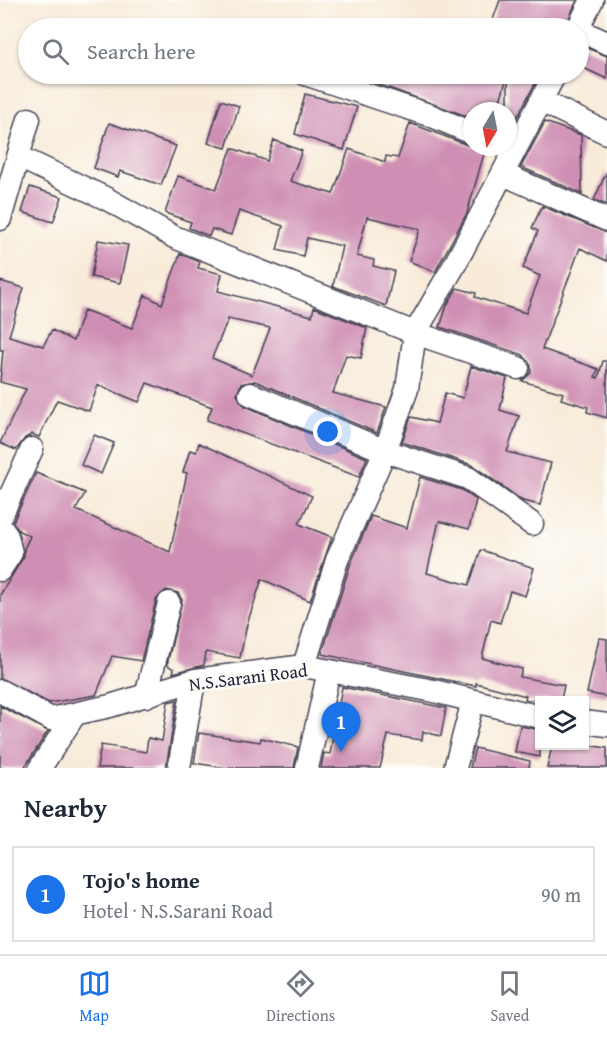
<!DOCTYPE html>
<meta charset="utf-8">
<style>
:root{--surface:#fff;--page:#f6f6f7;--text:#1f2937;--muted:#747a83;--line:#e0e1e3;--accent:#1a73e8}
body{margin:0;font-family:"Gentium Book Plus",serif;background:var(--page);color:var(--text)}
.controls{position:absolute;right:18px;bottom:18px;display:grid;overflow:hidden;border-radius:0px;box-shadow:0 2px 4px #0004}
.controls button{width:54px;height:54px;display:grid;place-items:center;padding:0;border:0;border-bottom:2px solid var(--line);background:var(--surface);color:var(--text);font:30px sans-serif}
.compass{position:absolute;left:463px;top:102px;width:54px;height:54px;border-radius:50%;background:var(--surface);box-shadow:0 2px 4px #0004;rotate:190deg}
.you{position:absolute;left:328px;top:432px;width:21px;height:21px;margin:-15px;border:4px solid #fff;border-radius:50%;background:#1a73e8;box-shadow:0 0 0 9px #1a73e833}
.badge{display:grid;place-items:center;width:39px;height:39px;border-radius:50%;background:var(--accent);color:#fff;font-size:20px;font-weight:700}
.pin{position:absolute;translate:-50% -50px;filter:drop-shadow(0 2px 3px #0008)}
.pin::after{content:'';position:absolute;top:32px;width:21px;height:18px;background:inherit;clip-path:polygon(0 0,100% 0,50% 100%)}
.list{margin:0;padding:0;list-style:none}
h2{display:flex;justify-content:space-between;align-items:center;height:78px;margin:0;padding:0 24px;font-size:26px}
h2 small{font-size:20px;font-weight:400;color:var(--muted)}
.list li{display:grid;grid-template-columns:39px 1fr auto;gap:18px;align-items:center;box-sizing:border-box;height:96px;margin:0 12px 12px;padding:0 12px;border:2px solid var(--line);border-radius:0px}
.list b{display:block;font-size:22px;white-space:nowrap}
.list p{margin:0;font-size:20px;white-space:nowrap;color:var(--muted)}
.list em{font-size:20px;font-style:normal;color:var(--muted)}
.icon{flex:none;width:33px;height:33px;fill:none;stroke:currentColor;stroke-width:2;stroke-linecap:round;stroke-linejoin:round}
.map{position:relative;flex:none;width:607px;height:768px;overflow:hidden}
.search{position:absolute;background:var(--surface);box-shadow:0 2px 4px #0004;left:18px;right:18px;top:18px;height:66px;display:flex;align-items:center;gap:15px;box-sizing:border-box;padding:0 21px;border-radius:33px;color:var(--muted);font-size:22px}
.sheet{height:186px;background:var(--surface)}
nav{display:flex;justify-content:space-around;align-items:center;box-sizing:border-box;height:84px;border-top:2px solid var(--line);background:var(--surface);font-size:16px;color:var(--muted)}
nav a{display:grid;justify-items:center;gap:3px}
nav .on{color:var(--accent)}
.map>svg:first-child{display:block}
.building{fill:#cf8fb4;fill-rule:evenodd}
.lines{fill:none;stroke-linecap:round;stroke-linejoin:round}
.minor-casing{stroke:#424053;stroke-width:25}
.minor{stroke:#fff;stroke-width:22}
.labels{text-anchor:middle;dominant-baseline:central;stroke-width:6;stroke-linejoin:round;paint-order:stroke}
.street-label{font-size:18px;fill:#22223b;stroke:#fdfcf7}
</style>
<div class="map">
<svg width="607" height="768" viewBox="0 0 607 768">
<rect width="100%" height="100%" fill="#fdfcf7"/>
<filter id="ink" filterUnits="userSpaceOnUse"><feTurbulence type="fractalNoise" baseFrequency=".0167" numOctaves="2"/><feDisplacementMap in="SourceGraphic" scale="12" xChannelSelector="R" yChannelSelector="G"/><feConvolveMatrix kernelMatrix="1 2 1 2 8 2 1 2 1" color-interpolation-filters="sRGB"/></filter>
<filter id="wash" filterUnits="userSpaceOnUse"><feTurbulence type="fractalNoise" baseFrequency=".008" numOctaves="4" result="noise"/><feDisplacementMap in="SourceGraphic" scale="24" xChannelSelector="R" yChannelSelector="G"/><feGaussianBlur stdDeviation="1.35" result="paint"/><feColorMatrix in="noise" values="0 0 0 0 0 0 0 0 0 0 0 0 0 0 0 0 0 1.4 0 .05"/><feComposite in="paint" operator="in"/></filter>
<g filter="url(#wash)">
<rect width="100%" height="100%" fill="#f8ebd9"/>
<g id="blocks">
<path class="building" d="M500 0H577L565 28H490Z
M579 45 607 56V79L579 66Z
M365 74H508L497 111H472V118L364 79Z
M508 74H540L508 134Z
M305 94 357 107 344 150 295 134Z
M221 100 239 106 226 148 208 143Z
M545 122 581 135 582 194 521 167Z
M109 123 176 146 161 185 120 171 118 177 94 168Z
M410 123 467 145 486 147 467 213 435 272 409 261 420 229 367 217 357 256 374 260 373 266 394 271 386 306 333 286 342 246 307 238 303 256 277 250 283 226 239 211 231 235 212 229 209 236 189 228 191 222 165 213 178 176 216 189 232 148 267 161 274 140 302 151 290 181 333 194 349 149 385 162 386 156 398 158Z
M607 171V205L594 200Z
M30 187 62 197 53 222 22 212Z
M542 206 607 233V261L580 248 542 349 598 369 595 377 598 378 603 361H607V418L587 412 588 407 561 399 563 393 522 381 531 373V366L523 355 440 327 447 305 457 288 476 293 475 297 526 313 540 276 523 268 538 231 532 228Z
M98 240 128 245 120 283 91 277Z
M180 254 200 262 198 268 222 274 218 291 312 316 314 307 367 328 361 358 346 355 333 393 386 407 377 433 255 381 241 384 237 395 245 406 367 458 359 477 207 420 212 407 147 383 139 402 98 385 89 411 57 400 39 437 32 434 25 438 16 450 0 443 26 389 0 382 3 350H0V281L24 288 9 336 43 346 52 330 73 341 84 310 132 328 145 295 162 304ZM228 319 270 328 252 375 212 358Z
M471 366 507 378 500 410 519 416 507 452 551 463 540 505 523 501 472 465 402 442 411 417 437 423 445 393 463 398Z
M94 435 114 443 101 474 81 465Z
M199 443 312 496 299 524 332 537 310 601 262 579 247 624 240 658 206 652 204 665 173 673 174 669 167 665 182 600 178 593 166 590 156 600 141 661 112 656 96 695 49 703 0 678V595L24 556V549L30 536 19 531 13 522 36 473 85 493 76 510 170 552 187 473 183 472 190 450 196 452Z
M420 477 462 490 476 500 469 529 439 521 427 573 469 585 481 550 534 568 525 596 510 591 500 623 491 620 482 658 522 669 520 677 564 685 561 700H525L526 696 476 683V686L322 654 350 565 371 516 407 528Z
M599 638 607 639V697L587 693Z
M342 687 446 708 441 736 423 732 422 740 388 735 380 768H321L324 753 330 754Z
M177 700 166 768H97L101 745 146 752 148 738 162 741 168 702Z
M0 706 48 731 24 768H0Z
M520 726 540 730V757L515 752Z
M199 733 260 742 261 738 298 747 294 768H228L194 763Z
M552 746H593L607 748V768H547Z
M475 748 530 761 529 768H470Z"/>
</g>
</g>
<g filter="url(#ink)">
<use href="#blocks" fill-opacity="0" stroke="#424053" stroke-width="1.5"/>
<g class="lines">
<g class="minor-casing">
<path id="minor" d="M578 28 592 0
M578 30 607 43
M305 74 432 116 472 133
M541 101 607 133
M19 157 107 199 174 237 415 333 518 368
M503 174 607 220
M0 219 29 119
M250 394 385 451 468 478 532 524
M0 518 32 449
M0 526 7 536 11 553 0 570
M304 666 337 560 385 451 407 389 415 333 454 266 555 74
M0 691 51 719 110 706 195 680 304 666 434 691 540 717
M146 696 169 603
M584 722 607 725
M40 768 75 714
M179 768 194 681
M307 768 329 671
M455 768 473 701"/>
</g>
<use href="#minor" class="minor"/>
</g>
</g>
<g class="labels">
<g class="street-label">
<text transform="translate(248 677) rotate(-7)">N.S.Sarani Road</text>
</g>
</g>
</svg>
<div class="controls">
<button><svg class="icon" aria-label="layers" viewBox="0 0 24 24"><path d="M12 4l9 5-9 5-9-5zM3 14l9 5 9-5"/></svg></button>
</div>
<svg class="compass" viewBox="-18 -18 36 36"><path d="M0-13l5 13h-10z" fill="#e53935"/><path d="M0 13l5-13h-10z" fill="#747a83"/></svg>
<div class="you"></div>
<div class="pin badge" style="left:341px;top:752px">1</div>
<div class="search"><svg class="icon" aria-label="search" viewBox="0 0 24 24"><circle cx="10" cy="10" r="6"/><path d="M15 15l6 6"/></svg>Search here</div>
</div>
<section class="sheet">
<h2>Nearby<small></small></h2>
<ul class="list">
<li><span class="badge">1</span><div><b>Tojo's home</b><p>Hotel · N.S.Sarani Road</p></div><em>90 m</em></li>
</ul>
</section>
<nav>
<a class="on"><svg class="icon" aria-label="map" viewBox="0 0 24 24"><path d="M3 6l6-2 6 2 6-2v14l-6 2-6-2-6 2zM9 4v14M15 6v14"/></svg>Map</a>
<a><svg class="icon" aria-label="directions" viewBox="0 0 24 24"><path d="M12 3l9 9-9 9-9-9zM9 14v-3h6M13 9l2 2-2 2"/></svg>Directions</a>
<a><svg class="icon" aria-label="saved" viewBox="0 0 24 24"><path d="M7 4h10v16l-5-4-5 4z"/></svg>Saved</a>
</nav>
